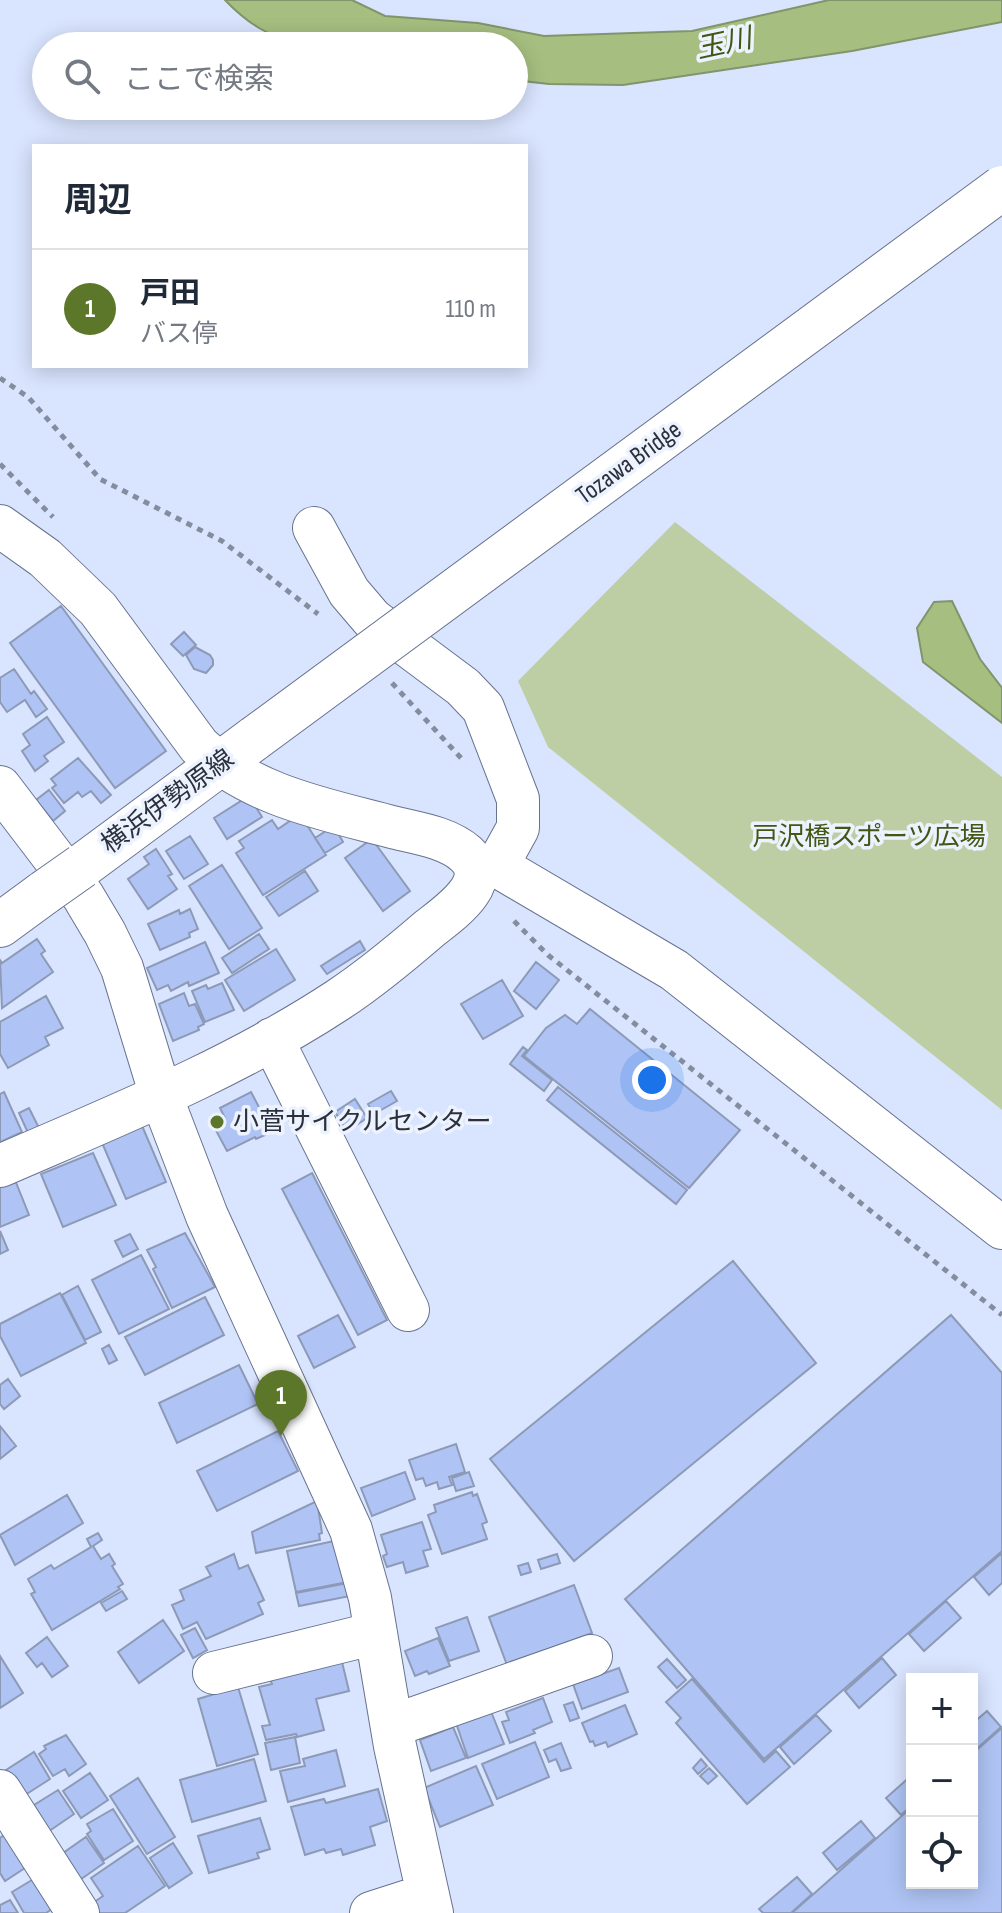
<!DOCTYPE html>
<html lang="ja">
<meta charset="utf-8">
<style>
:root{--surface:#fff;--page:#f6f6f7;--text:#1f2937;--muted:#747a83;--line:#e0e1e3;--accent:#5c772a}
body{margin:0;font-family:"Sofia Sans Condensed","Noto Sans JP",sans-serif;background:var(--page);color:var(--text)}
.controls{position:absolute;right:24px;bottom:24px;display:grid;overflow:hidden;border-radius:0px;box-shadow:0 4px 20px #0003}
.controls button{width:72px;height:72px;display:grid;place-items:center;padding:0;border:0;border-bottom:2px solid var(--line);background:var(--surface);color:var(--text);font:40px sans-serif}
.you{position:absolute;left:652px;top:1080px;width:28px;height:28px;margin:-20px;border:6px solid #fff;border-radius:50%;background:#1a73e8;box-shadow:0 0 0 12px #1a73e833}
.badge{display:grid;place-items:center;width:52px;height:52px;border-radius:50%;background:var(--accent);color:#fff;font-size:26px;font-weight:700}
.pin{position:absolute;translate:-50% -66px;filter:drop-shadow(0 2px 4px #0008)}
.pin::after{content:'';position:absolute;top:42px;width:28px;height:24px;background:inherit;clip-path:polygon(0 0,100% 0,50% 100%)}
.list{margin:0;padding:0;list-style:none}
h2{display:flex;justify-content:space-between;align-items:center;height:104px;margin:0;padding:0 32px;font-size:34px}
h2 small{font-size:26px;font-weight:400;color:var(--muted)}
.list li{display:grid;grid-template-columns:52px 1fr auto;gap:24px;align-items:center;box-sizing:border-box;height:120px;padding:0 32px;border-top:2px solid var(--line)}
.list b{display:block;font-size:30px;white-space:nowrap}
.list p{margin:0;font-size:26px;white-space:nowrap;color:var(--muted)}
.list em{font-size:26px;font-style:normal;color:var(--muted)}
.icon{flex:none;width:44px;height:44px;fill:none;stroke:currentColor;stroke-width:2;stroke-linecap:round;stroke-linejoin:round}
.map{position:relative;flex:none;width:1002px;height:1913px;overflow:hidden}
.search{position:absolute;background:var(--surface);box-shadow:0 4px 20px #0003;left:32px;top:32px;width:496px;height:88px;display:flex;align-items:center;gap:20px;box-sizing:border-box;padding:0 28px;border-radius:44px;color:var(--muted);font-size:30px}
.panel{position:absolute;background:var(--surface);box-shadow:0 4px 20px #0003;left:32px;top:144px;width:496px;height:224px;border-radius:0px}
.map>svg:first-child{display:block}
.green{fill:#bdcea5}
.water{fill:#a6bf80;stroke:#81946c;stroke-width:2}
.building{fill:#afc4f4;stroke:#8d9ab7;stroke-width:2}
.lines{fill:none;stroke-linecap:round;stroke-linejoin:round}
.minor-casing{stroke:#67738f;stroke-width:44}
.major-casing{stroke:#67738f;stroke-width:46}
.path{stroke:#848c9f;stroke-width:5;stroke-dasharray:6 6;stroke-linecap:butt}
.minor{stroke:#fff;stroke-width:42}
.major{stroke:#fff;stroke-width:44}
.major-bridge-casing{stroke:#67738f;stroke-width:46;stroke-linecap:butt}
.major-bridge{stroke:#fff;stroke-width:44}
.poi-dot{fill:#5c772a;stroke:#ecf2fe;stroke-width:3}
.labels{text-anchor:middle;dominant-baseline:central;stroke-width:7;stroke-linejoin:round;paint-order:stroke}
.street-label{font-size:26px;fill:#2b303c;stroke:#ecf2fe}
.park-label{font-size:26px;fill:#415714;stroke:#ecf2fe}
.poi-label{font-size:26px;fill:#2b303c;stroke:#ecf2fe;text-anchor:start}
.water-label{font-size:28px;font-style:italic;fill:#415714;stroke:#ecf2fe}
</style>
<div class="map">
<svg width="1002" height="1913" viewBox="0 0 1002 1913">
<rect width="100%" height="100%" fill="#d9e4fe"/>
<path class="green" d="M675 522 1002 777V1110L548 747 518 681Z"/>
<path class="water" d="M225 0H352L385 16 478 23 544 36 692 31 829 0H1002V22L852 51 623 85 549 84 514 80V46H300C267 34 250 26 225 0Z
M952 601 980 659 1002 688V723L923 662 917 628 934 602Z"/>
<path class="building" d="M61 606 166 751 115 788 10 643Z
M184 632 196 645 183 656 171 644Z
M195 647 210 655 213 660V665L206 673 194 669 186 655Z
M14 669 31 694 34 691 47 709 36 717 25 700 7 712 0 702V678Z
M47 717 64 742 44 756 48 761 35 771 22 751 30 745 23 734Z
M78 758 111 795 101 803 91 791 82 797 78 792 64 803 52 788 56 785 51 779Z
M49 790 65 811 53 821 36 800Z
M249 796 262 817 227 839 214 818Z
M300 814 326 855 263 895 236 853 244 848 239 841 272 820 278 829Z
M334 826 343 842 325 853 315 838Z
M190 836 208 864 184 879 166 851Z
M372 839 410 891 383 911 345 858Z
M156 849 172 874 168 876 177 889 148 909 128 879 149 864 144 857Z
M222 865 262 928 229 949 189 886Z
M305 871 318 891 279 916 266 897Z
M190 909 198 929 189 933 190 937 160 950 148 924 179 910 180 914Z
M259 934 269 949 232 973 222 958Z
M37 939 45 951 41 954 53 972 2 1008 0 960 2 963Z
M360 941 365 950 327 974 321 966Z
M205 942 219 973 189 986 188 982 171 991 168 985 157 990 147 968Z
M276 949 295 980 244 1011 225 980Z
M536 962 559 980 536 1009 514 991Z
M502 980 523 1016 483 1039 461 1004Z
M222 983 234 1010 205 1022 192 991 206 985 208 989Z
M184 993 189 1006 195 1004 204 1024 198 1027 199 1030 173 1041 159 1004Z
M46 996 63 1028 45 1037 49 1045 8 1068 0 1054V1022Z
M590 1009 740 1130 689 1188 524 1056 546 1028 565 1015 577 1024Z
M523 1047 527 1050 522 1056 552 1080 544 1091 510 1064Z
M558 1087 687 1190 676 1204 547 1100Z
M391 1091 397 1101 374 1114 368 1104Z
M4 1092 22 1132 0 1142V1094Z
M251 1092 272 1132 256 1139 255 1137 227 1151 213 1125 225 1118 220 1108Z
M355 1099 367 1118 347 1131 335 1112Z
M29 1108 39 1128 28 1133 19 1113Z
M140 1121 166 1182 126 1199 100 1138Z
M93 1153 116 1205 63 1227 41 1174Z
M312 1173 387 1320 358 1335 282 1189Z
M15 1180 29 1215 0 1227V1186Z
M0 1231 8 1250 0 1254Z
M185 1233 215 1287 172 1308 153 1269 156 1267 147 1250Z
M130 1234 138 1249 123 1257 115 1241Z
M141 1255 169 1309 119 1334 92 1280Z
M733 1261 816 1363 574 1561 490 1459Z
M78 1286 101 1332 85 1340 62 1295Z
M60 1293 86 1343 21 1376 0 1336V1324Z
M205 1297 224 1335 145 1375 125 1337Z
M338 1315 355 1347 314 1368 298 1336Z
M951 1315 1002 1373V1551L764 1759 625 1599Z
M109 1345 117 1360 109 1364 102 1349Z
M239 1365 258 1404 177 1443 159 1403Z
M8 1379 20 1396 4 1409 0 1404V1385Z
M0 1426 16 1446 0 1459Z
M278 1431 298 1471 217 1511 197 1471Z
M456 1444 465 1472 449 1477 452 1485 439 1489 437 1482 426 1486 423 1478 416 1480 409 1460Z
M405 1472 415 1499 372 1516 361 1488Z
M469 1472 474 1486 456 1491 452 1478Z
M472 1492 473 1496 477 1494 487 1522 482 1524 487 1539 442 1554 428 1515 436 1512 434 1505Z
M67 1495 83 1523 15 1565 0 1535Z
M317 1501 322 1533 319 1534 320 1540 256 1553 252 1532Z
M422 1522 431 1549 423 1551 428 1566 406 1573 403 1562 387 1567 383 1556 387 1554 381 1535Z
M98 1533 102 1540 93 1546 101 1559 109 1554 115 1564 112 1566 123 1584 118 1587 120 1589 52 1630 31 1594 35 1592 28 1579 51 1565 54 1569 91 1547 87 1539Z
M339 1540 348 1582 296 1592 287 1551Z
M1002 1553V1583L989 1595 974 1577Z
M234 1554 239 1569 248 1565 264 1600 258 1603 263 1614 206 1639 197 1622 183 1629 172 1605 184 1600 180 1590 211 1576 206 1567Z
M557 1554 560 1563 541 1569 538 1560Z
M528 1563 531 1572 521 1575 518 1566Z
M348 1583 350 1596 299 1606 296 1593Z
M574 1585 592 1633 507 1665 489 1617Z
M122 1591 127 1599 106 1611 101 1603Z
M946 1601 961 1618 924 1651 909 1634Z
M467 1617 479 1651 449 1661 436 1628Z
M163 1620 184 1651 139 1683 118 1652Z
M195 1628 207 1650 193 1658 181 1635Z
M47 1637 68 1666 52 1677 42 1663 37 1667 26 1653Z
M438 1638 450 1666 429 1674 427 1671 415 1676 405 1651Z
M0 1656 23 1693 0 1708Z
M882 1658 896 1675 859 1708 845 1691Z
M667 1659 686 1680 677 1688 658 1667Z
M342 1662 349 1691 316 1699 324 1730 297 1737 296 1734 266 1740 262 1726 270 1725 259 1687 272 1684 270 1679Z
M619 1668 628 1692 582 1709 573 1684Z
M692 1679 764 1762 776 1751 790 1767 747 1804 676 1723 681 1718 666 1702Z
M238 1687 258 1754 217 1766 198 1699Z
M543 1698 552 1722 533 1730 535 1733 510 1743 502 1722 509 1720 506 1712Z
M573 1702 579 1718 570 1721 564 1705Z
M625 1705 637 1734 608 1747 606 1742 595 1746 593 1741 590 1742 582 1723Z
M490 1709 504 1744 468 1758 456 1723Z
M987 1711 1001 1727 972 1753V1724Z
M816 1715 831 1731 794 1764 780 1747Z
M453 1727 466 1758 431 1771 420 1740Z
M1002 1728V1913H792L912 1807V1883H972V1754Z
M66 1735 86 1764 69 1776 65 1769 53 1776 39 1754 46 1749 44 1746Z
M295 1737 300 1763 271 1770 265 1743Z
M535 1742 549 1777 497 1799 482 1764Z
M561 1743 571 1768 561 1771 556 1759 549 1762 544 1750Z
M336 1750 345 1786 288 1802 280 1771 305 1766 303 1759Z
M34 1752 50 1779 22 1797 3 1772Z
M254 1759 266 1801 192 1822 180 1780Z
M701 1759 707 1766 698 1774 693 1768Z
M476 1766 493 1805 440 1827 424 1788Z
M709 1768 717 1776 708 1784 700 1776Z
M90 1773 108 1800 81 1818 63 1791Z
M912 1775V1805L901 1815 886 1798Z
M138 1778 175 1837 147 1854 110 1796Z
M378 1789 387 1821 370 1827 375 1845 343 1855 341 1849 326 1853 324 1849 305 1855 291 1807 324 1799 326 1803Z
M58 1790 74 1814 45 1834 26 1810Z
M113 1809 133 1841 104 1860 87 1834 91 1831 87 1824Z
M260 1818 270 1849 257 1853 259 1858 209 1873 198 1836Z
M861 1821 875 1838 837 1870 823 1853Z
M7 1833 28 1866 5 1881 0 1873V1838Z
M86 1837 104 1863 77 1882 56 1858Z
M173 1843 192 1873 169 1888 150 1858Z
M138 1846 165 1886 125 1913H91L87 1907 103 1896 91 1878Z
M37 1877 55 1907 46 1913H24L12 1892Z
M797 1877 812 1894 791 1913H763L759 1909Z
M10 1900 18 1913H0V1905Z"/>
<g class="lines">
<g class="minor-casing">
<path id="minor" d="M0 526 45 558 98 609 199 746C252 796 324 809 392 827 416 833 447 837 466 854 496 882 449 913 429 929 400 954 370 979 338 1000 233 1069 115 1116 0 1166
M314 528 349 592 372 619 463 687 483 708 518 799V828L497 866H475
M0 787 83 896 105 933 122 968 161 1096 207 1216 351 1530 370 1598 395 1746 432 1913
M497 866 674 970 1002 1228
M272 1039 408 1310
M214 1673 376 1633
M392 1726 591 1656
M0 1791 78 1913
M371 1913 427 1895"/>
</g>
<g class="major-casing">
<path id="major" d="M82 866 255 738
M0 925 45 892"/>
</g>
<path class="path" d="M0 378 28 397 100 479 222 541 318 614
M0 464 53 517
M392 683 461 758
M514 921 548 955 1002 1315"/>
<use href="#minor" class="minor"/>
<use href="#major" class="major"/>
<g class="major-bridge-casing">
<path id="major-bridge" d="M255 738 1002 188
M45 892 82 866"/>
</g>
<use href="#major-bridge" class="major-bridge"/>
</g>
<circle class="poi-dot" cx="217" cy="1122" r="8"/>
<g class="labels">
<g class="street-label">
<text transform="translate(629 463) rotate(-36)">Tozawa Bridge</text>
<text transform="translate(168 802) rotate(-36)">横浜伊勢原線</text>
</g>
<g class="park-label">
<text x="869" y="837">戸沢橋スポーツ広場</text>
</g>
<g class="poi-label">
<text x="233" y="1122">小菅サイクルセンター</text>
</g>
<g class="water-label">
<text transform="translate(724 44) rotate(-12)">玉川</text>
</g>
</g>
</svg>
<div class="controls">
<button>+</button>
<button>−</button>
<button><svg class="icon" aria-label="locate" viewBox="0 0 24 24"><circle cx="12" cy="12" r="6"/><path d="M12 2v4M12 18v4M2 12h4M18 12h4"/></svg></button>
</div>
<div class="you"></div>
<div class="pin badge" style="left:281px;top:1436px">1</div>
<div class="search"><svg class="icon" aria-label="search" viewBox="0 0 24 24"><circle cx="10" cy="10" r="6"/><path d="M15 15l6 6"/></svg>ここで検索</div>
<section class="panel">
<h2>周辺<small></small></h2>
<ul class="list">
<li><span class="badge">1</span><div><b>戸田</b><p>バス停</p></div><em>110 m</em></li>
</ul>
</section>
</div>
